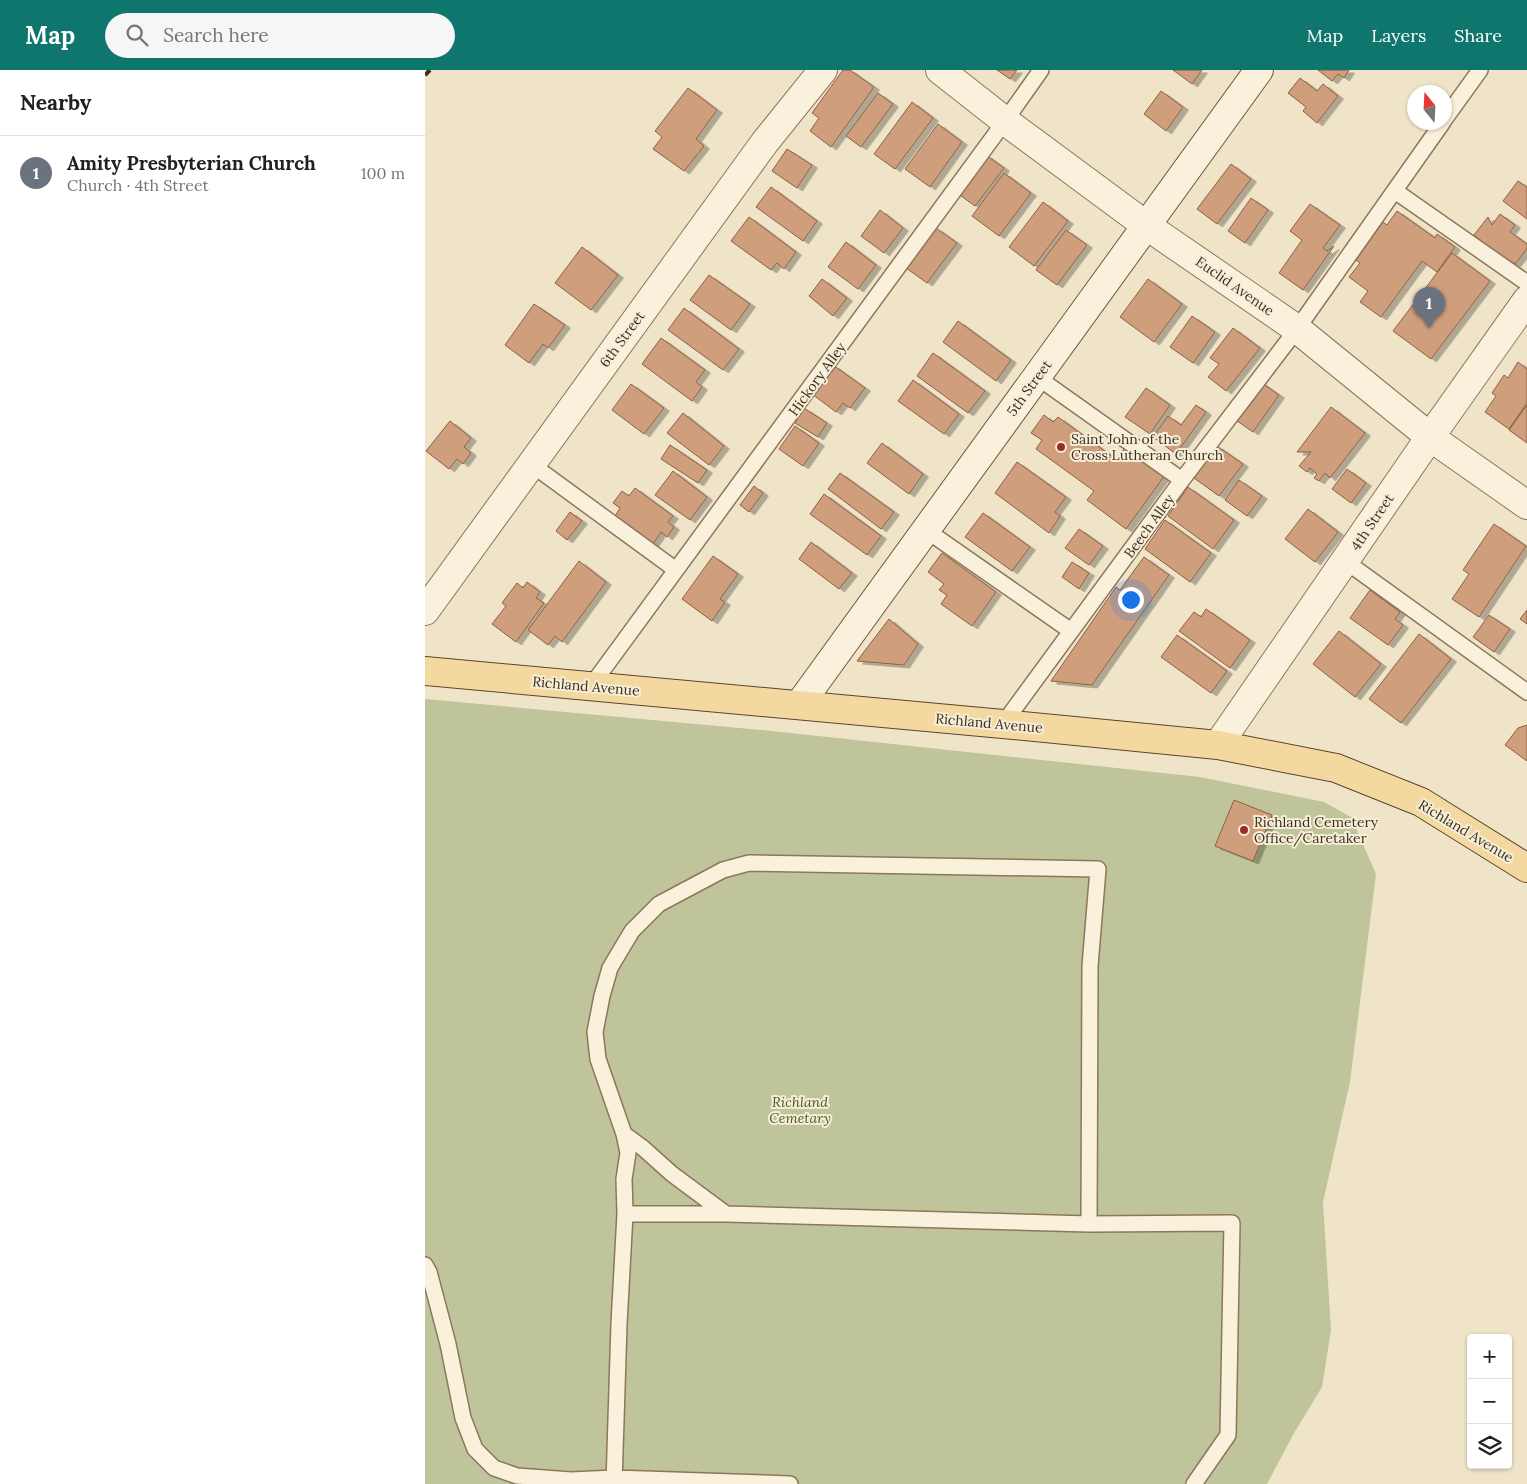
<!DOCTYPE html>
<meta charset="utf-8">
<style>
:root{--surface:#fff;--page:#f6f6f6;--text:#202124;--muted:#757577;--line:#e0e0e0;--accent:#0f766e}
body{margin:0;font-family:Lora,serif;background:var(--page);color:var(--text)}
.controls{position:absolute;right:15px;bottom:15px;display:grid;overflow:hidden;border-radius:5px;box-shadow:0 1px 4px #0004}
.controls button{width:45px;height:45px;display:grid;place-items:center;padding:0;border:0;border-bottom:1px solid var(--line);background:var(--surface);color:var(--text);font:25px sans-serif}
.compass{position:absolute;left:982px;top:15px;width:45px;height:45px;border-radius:50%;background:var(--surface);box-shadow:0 1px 4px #0004;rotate:342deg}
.you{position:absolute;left:705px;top:529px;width:18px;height:18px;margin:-12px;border:4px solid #fff;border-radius:50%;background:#1a73e8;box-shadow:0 0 0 8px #1a73e833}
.badge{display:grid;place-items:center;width:32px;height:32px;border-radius:50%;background:var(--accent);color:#fff;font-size:16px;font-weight:700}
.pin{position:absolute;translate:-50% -41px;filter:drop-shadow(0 1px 2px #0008)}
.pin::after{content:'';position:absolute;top:26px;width:18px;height:15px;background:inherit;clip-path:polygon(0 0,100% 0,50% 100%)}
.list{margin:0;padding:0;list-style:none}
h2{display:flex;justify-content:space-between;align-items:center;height:65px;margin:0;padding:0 20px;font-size:21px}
h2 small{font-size:16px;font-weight:400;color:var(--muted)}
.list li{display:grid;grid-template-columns:32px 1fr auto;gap:15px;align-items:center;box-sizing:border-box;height:75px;padding:0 20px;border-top:1px solid var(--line)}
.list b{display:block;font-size:19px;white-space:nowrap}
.list p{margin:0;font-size:16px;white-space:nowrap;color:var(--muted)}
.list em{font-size:16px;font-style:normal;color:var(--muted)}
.icon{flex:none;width:28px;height:28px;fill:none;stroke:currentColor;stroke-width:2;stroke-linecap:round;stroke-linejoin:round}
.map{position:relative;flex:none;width:1102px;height:1414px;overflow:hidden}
header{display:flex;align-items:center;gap:30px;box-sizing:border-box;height:70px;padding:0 25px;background:var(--accent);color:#fff}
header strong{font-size:24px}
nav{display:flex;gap:28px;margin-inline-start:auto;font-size:18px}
.search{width:350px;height:45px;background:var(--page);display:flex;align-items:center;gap:12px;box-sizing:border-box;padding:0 18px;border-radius:28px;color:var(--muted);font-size:19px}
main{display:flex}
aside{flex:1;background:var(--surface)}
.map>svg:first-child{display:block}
.cemetery{fill:#bfc49a}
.building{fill:#cf9f7d;stroke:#8d5f41;filter:url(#shadow)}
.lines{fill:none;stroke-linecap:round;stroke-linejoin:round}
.lane-casing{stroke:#8d765c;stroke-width:18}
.street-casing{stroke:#8d765c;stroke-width:30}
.secondary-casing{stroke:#6f573f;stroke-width:30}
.primary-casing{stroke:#5b4430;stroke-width:30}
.lane{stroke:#faf1dc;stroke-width:15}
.street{stroke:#faf1dc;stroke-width:28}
.secondary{stroke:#faf1dc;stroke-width:28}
.primary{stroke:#f3d9a0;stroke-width:28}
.rail{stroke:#3d2e20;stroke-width:4;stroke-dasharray:9 9;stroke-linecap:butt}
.poi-dot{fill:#9e2a2b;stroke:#f7eed8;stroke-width:2}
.labels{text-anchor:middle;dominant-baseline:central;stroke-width:4;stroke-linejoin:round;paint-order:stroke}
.street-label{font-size:14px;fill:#3d2e20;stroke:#f7eed8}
.poi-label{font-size:14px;fill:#3d2e20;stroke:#f7eed8;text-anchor:start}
.park-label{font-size:14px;font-style:italic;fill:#4d5a26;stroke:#f7eed8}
</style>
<header>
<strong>Map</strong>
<div class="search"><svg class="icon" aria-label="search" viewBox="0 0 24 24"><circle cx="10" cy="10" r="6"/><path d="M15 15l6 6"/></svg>Search here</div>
<nav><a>Map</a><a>Layers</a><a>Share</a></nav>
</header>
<main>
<aside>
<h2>Nearby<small></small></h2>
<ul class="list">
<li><span class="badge" style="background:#6b7280">1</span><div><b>Amity Presbyterian Church</b><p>Church · 4th Street</p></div><em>100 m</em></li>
</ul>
</aside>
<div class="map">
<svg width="1102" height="1414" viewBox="0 0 1102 1414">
<defs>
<filter id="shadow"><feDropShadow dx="5.5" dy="3" stdDeviation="0" flood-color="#0004"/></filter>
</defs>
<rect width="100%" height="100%" fill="#f0e4c8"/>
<path class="cemetery" d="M0 629 347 661 775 707 899 732 926 747 951 804 925 1012 898 1132 906 1260 897 1317 869 1363 842 1414H0Z"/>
<path class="building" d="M418 0H425L449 17 406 77 385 61 394 48 387 43Z
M572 0H592L585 9Z
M748 0H777L767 14Z
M893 0H924L919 8 913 4 907 11Z
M875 8 892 21 898 14 913 26 892 53 878 41 881 37 863 23Z
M263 18 292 40 271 69 279 76 259 101 228 79 237 67 230 61Z
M736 21 758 37 741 61 719 44Z
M453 23 468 34 436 77 421 66Z
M487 32 508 48 470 99 449 84Z
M513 54 537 72 505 117 480 99Z
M362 79 387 95 372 118 347 101Z
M561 85 579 98 550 136 532 123Z
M806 94 826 109 792 154 772 139Z
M579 103 606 123 574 166 547 146Z
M1093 111 1102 117V149L1078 131Z
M346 117 392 151 378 171 331 137Z
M826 128 843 140 820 173 803 161Z
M618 132 643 151 609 196 584 177Z
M885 134 915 155 898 178 902 181 909 176 878 220 854 203 877 170 865 161Z
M455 140 478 158 459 183 436 166Z
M972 141 1010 168 1012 164 1030 177 1012 202 997 191 956 247 935 232 943 221 924 207 935 193 931 190 958 152 962 155Z
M1075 144 1090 155 1085 162 1102 174V179L1090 194 1088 192 1086 194 1049 165 1063 147 1067 155Z
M324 147 371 182 359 199 352 193 346 200 306 171Z
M511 158 532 173 502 213 481 198Z
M641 160 662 175 632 215 611 200Z
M421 172 451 195 433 219 403 197Z
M157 177 193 205 166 240 130 213Z
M1027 183 1065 211 1006 289 968 261Z
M284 205 325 234 306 260 265 230Z
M397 209 422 228 408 246 384 226Z
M723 209 757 234 729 272 695 247Z
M109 234 140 255 123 278 118 274 104 293 80 275Z
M259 238 314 279 298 300 243 260Z
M767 246 790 262 768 293 745 277Z
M533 251 586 290 571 311 518 272Z
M808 258 835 278 801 321 783 307 794 294 785 288Z
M236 268 280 300 271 312 277 317 267 331 217 294Z
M508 283 560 321 543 343 492 306Z
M1093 292 1102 299V333L1084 359 1060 342 1071 326 1067 323 1079 305 1083 308Z
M408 295 440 318 425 338 418 333 411 342 387 324Z
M488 310 534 344 519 364 473 331Z
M834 311 854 325 828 362 808 348Z
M206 314 239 338 219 364 187 340Z
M721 318 745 335 725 364 700 347Z
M771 335 781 342 751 384 728 367 743 346 756 355Z
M1102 335V373L1084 360Z
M906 337 940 363 905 408 900 403 894 411 889 408 892 404 885 398 882 402 874 396 886 382H872Z
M379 338 402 353 393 367 370 353Z
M258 343 299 376 284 395 242 363Z
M619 345 628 352 633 347 692 390 701 376 740 405 701 459 662 430 669 421 611 379 617 370 606 363Z
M25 351 46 368 39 377 46 383 38 394 32 389 24 399 1 381Z
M370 356 394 373 378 396 354 379Z
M457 373 498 404 484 424 442 393Z
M245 375 282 400 273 413 236 389Z
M792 376 818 394 794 426 769 408Z
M592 392 641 427 630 442 635 446 624 463 570 423Z
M922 399 941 413 926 433 907 419Z
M248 401 282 427 265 450 230 425Z
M415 403 469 442 456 459 403 419Z
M814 410 837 426 822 446 800 430Z
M329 416 338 423 324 442 315 435Z
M763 417 809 450 788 479 743 446Z
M210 418 248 446 243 452 249 457 242 467 236 462 228 474 190 446 195 438 188 433 197 421 204 426Z
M399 424 456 466 442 485 385 444Z
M883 439 913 462 890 492 860 469Z
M145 442 157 451 142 470 131 461Z
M558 443 605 477 587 501 540 467Z
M740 450 786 483 765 512 720 479Z
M1069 454 1101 476 1054 547 1027 529 1044 504 1038 500Z
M654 459 678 476 664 495 640 478Z
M386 472 427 503 414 519 374 489Z
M517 483 571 522 547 556 516 534 522 525 514 520 519 514 503 502Z
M288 486 313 504 295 529 300 532 287 551 257 529Z
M719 487 744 505 667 615 626 611 691 517 695 520Z
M154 491 181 512 137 572 130 566 123 575 103 560Z
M647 492 664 503 654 519 637 507Z
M102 512 115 522 111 528 119 533 91 572 67 554 81 536 77 533 92 513 98 518Z
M945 520 975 542 970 549 978 555 963 575 925 548Z
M781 539 825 570 805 598 754 561 769 542 776 547Z
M1102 540V554L1095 549Z
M1064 545 1085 559 1069 582 1048 567Z
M464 549 493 574 479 595 432 591Z
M914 561 956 594 930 627 888 594Z
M994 564 1026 589 976 653 944 629Z
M752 565 802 601 786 623 736 587Z
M1102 655V691L1080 675 1093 658Z
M809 730 847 745 828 791 790 776Z"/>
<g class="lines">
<g class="lane-casing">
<path id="lane" d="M1019 50 1055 0
M970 121 1102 213
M612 307 757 410
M106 394 251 500
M501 460 646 561
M920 491 1102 622
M166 616 580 51 616 0
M578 654 757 410 872 259 1018 52
M199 1064 218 1078 247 1104 301 1144
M200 1144H301L664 1154
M0 1195 4 1202 23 1274 38 1348 50 1379 69 1398 92 1406 146 1410 189 1408 365 1414
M189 1414 194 1254 200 1144 199 1109 203 1083 199 1064 173 989 170 962 177 926 185 898 207 861 234 834 298 800 324 793 673 799 665 896 664 1154 807 1153 803 1365 769 1414"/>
</g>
<g class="street-casing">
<path id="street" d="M515 0 580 51 722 156 872 259 1005 367 1102 435
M0 541 340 72 398 0
M793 675 1005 367 1102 230"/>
</g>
<g class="secondary-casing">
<path id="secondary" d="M374 635 834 0"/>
</g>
<g class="primary-casing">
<path id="primary" d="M0 601 578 654 793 675 911 698 996 732 1102 798"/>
</g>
<use href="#lane" class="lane"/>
<use href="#street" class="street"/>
<use href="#secondary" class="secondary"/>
<use href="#primary" class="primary"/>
<path class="rail" d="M0 5 5 0"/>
</g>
<g class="poi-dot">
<circle cx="636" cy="377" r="5"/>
<circle cx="819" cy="760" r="5"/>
</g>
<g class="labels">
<g class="street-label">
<text transform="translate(810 216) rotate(35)">Euclid Avenue</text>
<text transform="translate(197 269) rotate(-54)">6th Street</text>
<text transform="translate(392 309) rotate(-54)">Hickory Alley</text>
<text transform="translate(604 318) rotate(-54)">5th Street</text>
<text transform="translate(947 452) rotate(-56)">4th Street</text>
<text transform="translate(724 456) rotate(-54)">Beech Alley</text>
<text transform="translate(161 616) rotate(5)">Richland Avenue</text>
<text transform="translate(564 653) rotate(5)">Richland Avenue</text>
<text transform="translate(1041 761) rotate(31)">Richland Avenue</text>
</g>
<g class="poi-label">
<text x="646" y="369">Saint John of the<tspan x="646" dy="16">Cross Lutheran Church</tspan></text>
<text x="829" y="752">Richland Cemetery<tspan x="829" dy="16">Office/Caretaker</tspan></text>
</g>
<g class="park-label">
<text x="375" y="1032">Richland<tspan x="375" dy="16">Cemetary</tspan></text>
</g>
</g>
</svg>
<div class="controls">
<button>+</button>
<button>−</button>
<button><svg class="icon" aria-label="layers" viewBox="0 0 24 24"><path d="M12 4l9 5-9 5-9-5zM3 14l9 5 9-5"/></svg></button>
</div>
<svg class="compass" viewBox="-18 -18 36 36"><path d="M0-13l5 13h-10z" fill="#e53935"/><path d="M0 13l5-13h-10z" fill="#757577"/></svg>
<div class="you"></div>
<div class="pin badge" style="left:1004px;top:258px;background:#6b7280">1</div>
</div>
</main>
